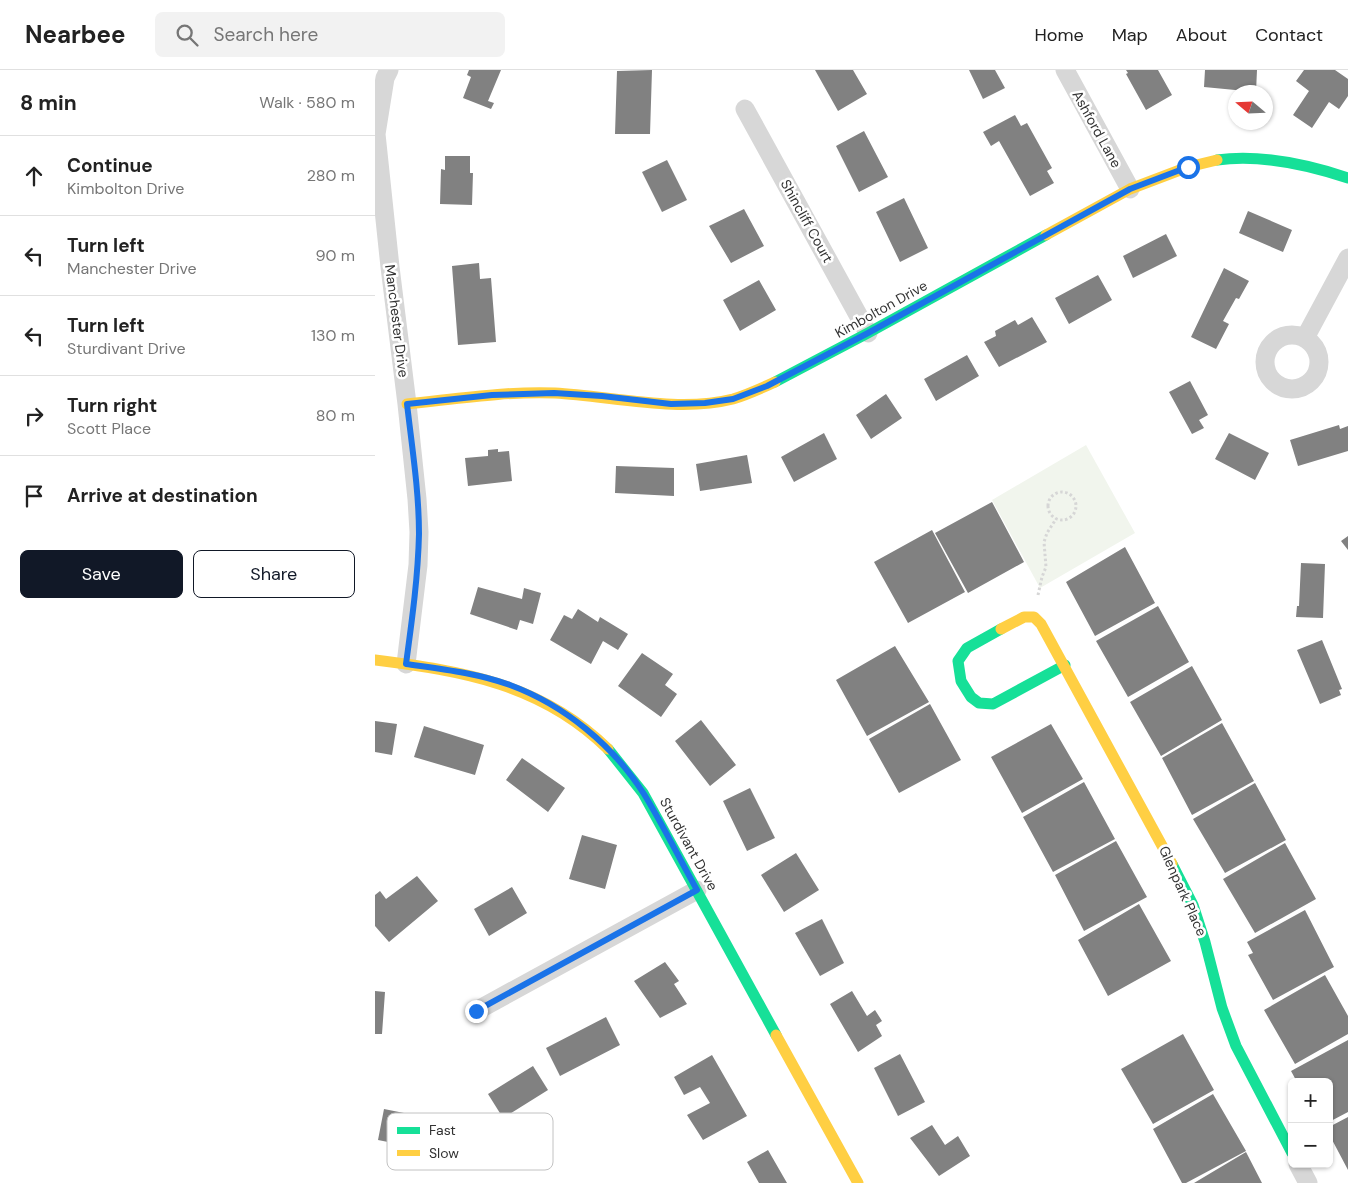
<!DOCTYPE html>
<meta charset="utf-8">
<style>
:root{--surface:#fff;--page:#f2f2f2;--text:#222;--muted:#767676;--line:#e0e0e0;--accent:#111827}
body{margin:0;font-family:"DM Sans",sans-serif;background:var(--page);color:var(--text)}
.controls{position:absolute;right:15px;bottom:15px;display:grid;overflow:hidden;border-radius:8px;box-shadow:0 1px 4px #0004}
.controls button{width:45px;height:45px;display:grid;place-items:center;padding:0;border:0;border-bottom:1px solid var(--line);background:var(--surface);color:var(--text);font:25px sans-serif}
.compass{position:absolute;left:853px;top:15px;width:45px;height:45px;border-radius:50%;background:var(--surface);box-shadow:0 1px 4px #0004;rotate:289deg}
.stop{position:absolute;width:15px;height:15px;margin:-11px;border:4px solid #1a73e8;border-radius:50%;background:#fff}
.stop.end{background:#1a73e8;border-color:#fff;box-shadow:0 1px 5px #0008}
.list{margin:0;padding:0;list-style:none}
h2{display:flex;justify-content:space-between;align-items:center;height:65px;margin:0;padding:0 20px;font-size:21px}
h2 small{font-size:16px;font-weight:400;color:var(--muted)}
.list li{display:grid;grid-template-columns:32px 1fr auto;gap:15px;align-items:center;box-sizing:border-box;height:80px;padding:0 20px;border-top:1px solid var(--line)}
.list b{display:block;font-size:19px;white-space:nowrap}
.list p{margin:0;font-size:16px;white-space:nowrap;color:var(--muted)}
.list em{font-size:16px;font-style:normal;color:var(--muted)}
.actions{display:flex;gap:10px;padding:15px 20px}
.actions a{flex:1;padding:11px 0;border:1px solid var(--accent);border-radius:8px;text-align:center;font-size:18px;color:var(--accent)}
.actions .main{background:var(--accent);color:#fff}
.icon{flex:none;width:28px;height:28px;fill:none;stroke:currentColor;stroke-width:2;stroke-linecap:round;stroke-linejoin:round}
.map{position:relative;flex:none;width:973px;height:1113px;overflow:hidden}
header{display:flex;align-items:center;gap:30px;box-sizing:border-box;height:70px;padding:0 25px;background:var(--surface);border-bottom:1px solid var(--line)}
header strong{font-size:24px}
nav{display:flex;gap:28px;margin-inline-start:auto;font-size:18px}
.search{width:350px;height:45px;background:var(--page);display:flex;align-items:center;gap:12px;box-sizing:border-box;padding:0 18px;border-radius:8px;color:var(--muted);font-size:19px}
main{display:flex}
aside{flex:1;background:var(--surface)}
.map>svg:first-child{display:block}
.green{fill:#f1f5ed}
.building{fill:#818181}
.lines{fill:none;stroke-linecap:round;stroke-linejoin:round}
.path{stroke:#d6d6d6;stroke-width:3;stroke-dasharray:2.5 2.5;stroke-linecap:butt}
.street{stroke:#d7d7d7;stroke-width:19}
.fast{stroke:#16e098;stroke-width:11}
.slow{stroke:#ffcf43;stroke-width:11}
.route{stroke:#1a73e8;stroke-width:6}
.labels{text-anchor:middle;dominant-baseline:central;stroke-width:5;stroke-linejoin:round;paint-order:stroke}
.street-label{font-size:14px;fill:#333;stroke:#fff}
.key{fill:#fff;stroke:#c2c2c2;stroke-width:1}
.key-label{font-size:14px;fill:#333}
</style>
<header>
<strong>Nearbee</strong>
<div class="search"><svg class="icon" aria-label="search" viewBox="0 0 24 24"><circle cx="10" cy="10" r="6"/><path d="M15 15l6 6"/></svg>Search here</div>
<nav><a>Home</a><a>Map</a><a>About</a><a>Contact</a></nav>
</header>
<main>
<aside>
<h2>8 min<small>Walk · 580 m</small></h2>
<ul class="list">
<li><svg class="icon" aria-label="ahead" viewBox="0 0 24 24"><path d="M12 20V5M6 11l6-6 6 6"/></svg><div><b>Continue</b><p>Kimbolton Drive</p></div><em>280 m</em></li>
<li><svg class="icon" aria-label="left" viewBox="0 0 24 24"><path d="M17 20v-9H6M10 6l-5 5 5 5"/></svg><div><b>Turn left</b><p>Manchester Drive</p></div><em>90 m</em></li>
<li><svg class="icon" aria-label="left" viewBox="0 0 24 24"><path d="M17 20v-9H6M10 6l-5 5 5 5"/></svg><div><b>Turn left</b><p>Sturdivant Drive</p></div><em>130 m</em></li>
<li><svg class="icon" aria-label="right" viewBox="0 0 24 24"><path d="M7 20v-9h11M14 6l5 5-5 5"/></svg><div><b>Turn right</b><p>Scott Place</p></div><em>80 m</em></li>
<li><svg class="icon" aria-label="arrive" viewBox="0 0 24 24"><path d="M6 21V4h12l-3 4 3 4H6"/></svg><div><b>Arrive at destination</b></div></li>
</ul>
<div class="actions"><a class="main">Save</a><a>Share</a></div>
</aside>
<div class="map">
<svg width="973" height="1113" viewBox="0 0 973 1113">
<rect width="100%" height="100%" fill="#fff"/>
<path class="green" d="M711 375 760 463 665 518 617 430Z"/>
<path class="building" d="M94 0H126L113 31 119 33 116 39 88 28 96 7 92 5Z
M277 0 275 64H240L242 1Z
M440 0H478L492 24 463 41Z
M594 0H620L630 18 608 29Z
M751 0H783L797 25 771 40 751 4 753 3Z
M830 0H882L881 22 829 17Z
M929 0H960L973 9V26L964 39 954 32 937 58 918 45 934 21 921 11Z
M640 45 646 56 652 53 677 98 672 101 679 113 655 126 624 71 616 76 608 62Z
M489 61 513 107 484 122 461 76Z
M70 86H95V103H98L97 135 65 134 66 99 70 100Z
M292 90 312 130 287 142 267 102Z
M529 128 553 178 525 192 501 142Z
M369 139 389 176 356 193 334 156Z
M873 141 917 160 908 182 864 163Z
M791 164 802 186 758 208 748 186Z
M104 193 105 209 116 208 121 272 83 275 77 196Z
M849 198 874 211 864 229 861 228 848 251 854 254 841 279 816 267Z
M723 205 737 230 694 254 680 228Z
M384 210 401 240 365 261 348 230Z
M657 247 672 272 624 297 609 272 621 266 620 261 640 250 643 255Z
M592 285 604 306 561 331 549 309Z
M815 311 833 345 824 350 829 358 817 364 794 322Z
M511 324 527 348 496 369 481 345Z
M964 355 965 359 973 356V381L923 396 915 370Z
M449 363 462 389 419 412 406 387Z
M854 363 894 383 880 410 840 389Z
M123 379V382L134 381 137 411 93 416 90 388 113 386V380Z
M372 385 377 413 325 421 321 394Z
M241 396 299 398V426L240 423Z
M617 432 649 492 593 523 560 463Z
M557 460 590 522 533 553 499 492Z
M973 466V480L966 471Z
M750 477 780 533 720 566 691 512Z
M926 493 950 494 948 548 921 547 922 536H924Z
M103 517 147 529 149 518 166 523 158 554 145 550 142 560 95 544Z
M783 536 814 592 753 627 721 571Z
M203 539 223 552 225 547 253 564 243 580 228 571 216 594 175 570 189 545 197 549Z
M947 570 967 619 964 620 966 625 945 634 922 580Z
M520 576 554 632 492 666 461 610Z
M267 583 298 604 290 615 302 624 286 647 243 616Z
M817 596 847 650 786 686 755 632Z
M555 634 586 690 524 723 494 669Z
M326 650 361 695 335 716 300 671Z
M0 651 22 654 17 685 0 682Z
M847 653 879 711 817 745 787 688Z
M676 654 708 709 647 743 616 687Z
M49 656 109 675 100 705 39 687Z
M147 688 190 718 173 742 131 710Z
M709 712 740 769 678 802 648 747Z
M880 713 911 770 850 803 818 749Z
M375 718 400 768 372 781 348 731Z
M207 765 242 775 230 819 194 809Z
M741 771 772 827 709 861 680 805Z
M910 773 941 829 880 863 848 809Z
M421 783 444 820 409 842 386 805Z
M42 806 63 831 14 872 0 856V825L5 821 11 829Z
M137 817 152 843 114 866 99 839Z
M764 834 796 891 733 926 703 870Z
M930 840 959 897 898 930 873 885 878 883 872 872Z
M447 849 469 893 445 906 420 863Z
M290 892 304 911 299 914 312 934 285 948 259 911Z
M950 905 973 946V964L920 994 889 940Z
M0 921 10 922 7 964H0Z
M477 921 492 946 500 940 507 951 501 955 507 966 483 982 455 934Z
M231 947 245 975 185 1006 171 978Z
M808 964 839 1020 778 1054 746 999Z
M973 970V1042L954 1052V1012H922L916 1001Z
M525 984 550 1032 523 1046 499 998Z
M337 985 372 1046 328 1070 312 1045 335 1033 325 1017 309 1025 299 1007Z
M158 996 173 1020 128 1048 113 1024Z
M838 1024 871 1081 811 1113H807L778 1059Z
M9 1039 79 1053 73 1084 3 1070Z
M973 1047V1100L954 1064V1057Z
M557 1055 570 1075 583 1066 595 1086 564 1106 535 1068Z
M393 1080 412 1113H384L372 1092Z
M871 1082 887 1113H819Z"/>
<g class="lines">
<path class="path" d="M673 436a14 14 0 1 1 28 0a14 14 0 1 1-28 0Z
M663 525 667 507 671 497 669 472 672 463 681 449"/>
<path class="street" d="M14 0 10 8 1 64 15 197 32 334 42 429 44 462 43 495 31 594
M690 0 755 119
M370 39 493 263
M890 292a27 27 0 1 1 54 0a27 27 0 1 1-54 0Z
M930 268 973 188
M101 941 322 820
M923 1094 933 1113"/>
<path class="fast" d="M842 90C886 84 931 94 973 108
M400 312 493 263 671 165
M626 559 592 578 583 591 586 611 596 627 604 633 618 634 690 595
M233 679 268 723 401 965
M797 794 818 835 830 872 847 938 861 976 917 1083"/>
<path class="slow" d="M671 165 755 119 813 97 842 90
M32 334C81 329 131 321 180 323 236 326 303 343 358 329 372 325 387 318 400 312
M626 559 649 547H659L666 554 797 794
M0 590C88 601 167 614 233 679
M401 965 483 1113"/>
</g>
<g class="lines">
<path class="route" d="M101 941 322 820C304 788 288 755 269 724 238 675 189 635 135 615 102 603 66 599 31 594 37 550 43 507 44 464 44 421 37 377 32 334L117 325 179 323 227 326 296 334 330 333 358 329 392 316 493 263 755 119 813 97"/>
</g>
<g class="labels">
<g class="street-label">
<text transform="translate(722 59) rotate(61)">Ashford Lane</text>
<text transform="translate(432 151) rotate(61)">Shincliff Court</text>
<text transform="translate(506 239) rotate(-29)">Kimbolton Drive</text>
<text transform="translate(22 251) rotate(83)">Manchester Drive</text>
<text transform="translate(314 774) rotate(61)">Sturdivant Drive</text>
<text transform="translate(808 821) rotate(66)">Glenpark Place</text>
</g>
</g>
<rect x="12" y="1043" width="166" height="57" rx="8" class="key"/>
<rect x="22" y="1057" width="23" height="7" fill="#16e098"/>
<rect x="22" y="1080" width="23" height="6" fill="#ffcf43"/>
<g class="key-label">
<text x="54" y="1065">Fast</text>
<text x="54" y="1088">Slow</text>
</g>
</svg>
<div class="controls">
<button>+</button>
<button>−</button>
</div>
<svg class="compass" viewBox="-18 -18 36 36"><path d="M0-13l5 13h-10z" fill="#e53935"/><path d="M0 13l5-13h-10z" fill="#767676"/></svg>
<div class="stop" style="left:813px;top:97px"></div>
<div class="stop end" style="left:101px;top:941px"></div>
</div>
</main>
